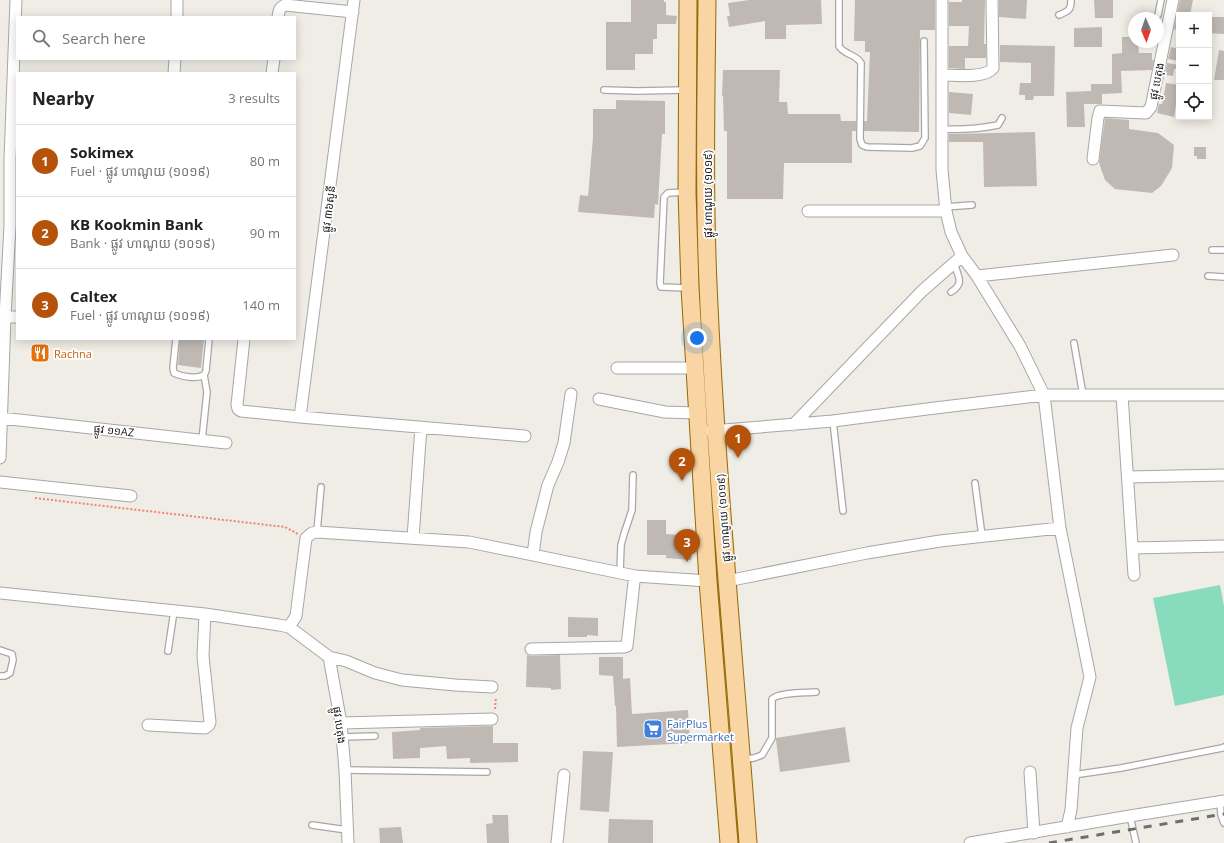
<!DOCTYPE html>
<meta charset="utf-8">
<style>
:root{--surface:#fff;--page:#f6f6f6;--text:#222;--muted:#767676;--line:#e0e0e0;--accent:#b45309}
body{margin:0;font-family:"Open Sans","Noto Sans Khmer",sans-serif;background:var(--page);color:var(--text)}
.controls{position:absolute;right:12px;top:12px;display:grid;overflow:hidden;border-radius:0px;box-shadow:0 2px 10px #0003}
.controls button{width:36px;height:36px;display:grid;place-items:center;padding:0;border:0;border-bottom:1px solid var(--line);background:var(--surface);color:var(--text);font:20px sans-serif}
.compass{position:absolute;left:1128px;top:12px;width:36px;height:36px;border-radius:50%;background:var(--surface);box-shadow:0 2px 10px #0003;rotate:178deg}
.you{position:absolute;left:697px;top:338px;width:14px;height:14px;margin:-10px;border:3px solid #fff;border-radius:50%;background:#1a73e8;box-shadow:0 0 0 6px #1a73e833}
.badge{display:grid;place-items:center;width:26px;height:26px;border-radius:50%;background:var(--accent);color:#fff;font-size:13px;font-weight:700}
.pin{position:absolute;translate:-50% -33px;filter:drop-shadow(0 1px 2px #0008)}
.pin::after{content:'';position:absolute;top:21px;width:14px;height:12px;background:inherit;clip-path:polygon(0 0,100% 0,50% 100%)}
.list{margin:0;padding:0;list-style:none}
h2{display:flex;justify-content:space-between;align-items:center;height:52px;margin:0;padding:0 16px;font-size:17px}
h2 small{font-size:13px;font-weight:400;color:var(--muted)}
.list li{display:grid;grid-template-columns:26px 1fr auto;gap:12px;align-items:center;box-sizing:border-box;height:72px;padding:0 16px;border-top:1px solid var(--line)}
.list b{display:block;font-size:15px;white-space:nowrap}
.list p{margin:0;font-size:13px;white-space:nowrap;color:var(--muted)}
.list em{font-size:13px;font-style:normal;color:var(--muted)}
.icon{flex:none;width:22px;height:22px;fill:none;stroke:currentColor;stroke-width:2;stroke-linecap:round;stroke-linejoin:round}
.map{position:relative;flex:none;width:1224px;height:843px;overflow:hidden}
.search{position:absolute;background:var(--surface);box-shadow:0 2px 10px #0003;left:16px;top:16px;width:280px;height:44px;display:flex;align-items:center;gap:10px;box-sizing:border-box;padding:0 14px;border-radius:0px;color:var(--muted);font-size:15px}
.panel{position:absolute;background:var(--surface);box-shadow:0 2px 10px #0003;left:16px;top:72px;width:280px;height:268px;border-radius:0px}
.map>svg:first-child{display:block}
.pitch{fill:#88dbbd}
.building{fill:#c0b9b3}
.lines{fill:none;stroke-linecap:round;stroke-linejoin:round}
.lane-casing{stroke:#a7a7a7;stroke-width:8}
.street-casing{stroke:#a7a7a7;stroke-width:13}
.primary-casing{stroke:#956906;stroke-width:19}
.path{stroke:#f48373;stroke-width:2;stroke-dasharray:2 2;stroke-linecap:butt}
.lane{stroke:#fff;stroke-width:5.5}
.street{stroke:#fff;stroke-width:11}
.primary{stroke:#f8d5a3;stroke-width:17}
.rail{stroke:#6e6e6e;stroke-width:3;stroke-dasharray:8 8;stroke-linecap:butt}
.labels{text-anchor:middle;dominant-baseline:central;stroke-width:3.5;stroke-linejoin:round;paint-order:stroke}
.street-label{font-size:11px;fill:#202020;stroke:#fff}
.food-label{font-size:11px;fill:#c56008;stroke:#fff;text-anchor:start}
.shop-label{font-size:11px;fill:#366cbe;stroke:#fff;text-anchor:start}
</style>
<div class="map">
<svg width="1224" height="843" viewBox="0 0 1224 843">
<rect width="100%" height="100%" fill="#f0ede6"/>
<path class="pitch" d="M1220 585 1224 606V695L1175 706 1153 598Z"/>
<path class="building" d="M631 0H664V2H666V15L677 16 676 24H657V39H653V54H635V70H606V22H631Z
M749 0H821L822 24 786 25V39H765V21L729 27 727 16H730L728 3Z
M855 0H935V30H920L919 132 864 131V121H867L870 52H865V41H854Z
M962 0H985L984 44H986V58H965V69L949 68V46H968L969 26H949V2H962Z
M999 0H1027L1026 19 999 17Z
M1094 0H1113V18H1095Z
M1180 0H1193L1190 15H1179V31L1174 29Z
M1209 17H1224V34L1209 33Z
M1102 27V47H1074V28Z
M1122 37H1134V42H1138L1139 53H1152V60H1154L1152 70 1121 71 1122 93 1102 94V104H1084L1085 127H1067L1066 92 1091 91V84H1112V54L1122 53Z
M1000 45 1055 46 1054 96H1034L1033 100H1025V95H1019L1020 83H1031V63L1000 62Z
M1171 47 1179 49V61L1168 59Z
M1219 50 1224 51V80H1214Z
M1167 63 1179 65V69H1174L1173 76 1165 75Z
M723 70H780L779 102H787L788 114H840L841 121H856V131H852V163H784L783 199H727V131H724L723 96H722Z
M1166 83 1179 85 1174 117 1157 113 1159 104H1162Z
M949 92 973 94 971 115 949 113Z
M616 100 665 101V134H662L658 205 655 204 654 218 578 212 580 195 588 196 593 137V109H616Z
M1105 118 1129 120V129L1158 133 1174 145 1172 168 1161 186 1152 193 1115 189 1105 180 1099 163Z
M1035 132 1037 186 984 187 983 142H949V134Z
M1194 147H1206V159H1197V156H1194Z
M180 339H204L201 368 178 365Z
M647 520H666V534L694 536 691 560 666 558V555H647Z
M568 617 598 618V636L587 635V637H568Z
M527 655 531 656 560 655 561 689 551 690V688L526 687Z
M599 657H623V679L630 678 632 714 688 710 690 743 617 747 616 706H615L613 676 599 675Z
M493 726V743H518V762L470 763V758L447 759 446 746 420 748V758L393 759 392 732 420 730V728Z
M845 727 850 762 780 772 776 740V738Z
M583 751 613 752 609 812 580 810Z
M492 815H508L509 843H487L486 824 493 823Z
M609 819 653 820V843H608Z
M401 827 403 843H380L379 828Z"/>
<g class="lines">
<g class="lane-casing">
<path id="lane" d="M839 0V46C844 55 856 54 861 63L860 139 862 145 867 147 912 148 920 146 925 138 924 41
M1059 15C1068 11 1071 11 1071 0
M1158 15 1161 0
M604 90 638 91 685 90
M942 129C963 130 978 129 998 125L1002 118
M685 192 668 193 664 197 660 283 661 287H662L687 288
M945 207 972 205
M1212 250H1224
M1208 276 1224 277
M951 292C965 283 958 277 954 263
M176 339 173 368 174 373C182 377 197 379 204 375
M1074 343 1083 395
M833 421 843 511
M202 440 207 392 204 375 206 371 209 339
M975 483 982 536
M317 532 321 487
M620 572 621 545 624 534 632 510 633 475
M0 650 12 654 13 660 10 673 5 676H0
M168 651 174 611
M342 737 375 736
M743 759 754 758 762 755 772 738V699C779 692 806 693 816 692
M345 770 487 772
M1073 775 1121 768 1222 748 1224 747
M1220 802 1221 815 1224 823
M1130 816 1136 843
M312 825 347 830"/>
</g>
<g class="street-casing">
<path id="street" d="M942 0V170L946 211 951 232 962 256 977 276 1020 346 1044 395 1060 528 1090 677 1077 728 1071 810 1067 827
M177 17V0
M278 17C279 11 279 8 285 5L353 12
M174 73 175 59
M272 73 274 59
M942 75C954 75 985 79 993 68L992 0
M1093 159 1098 118 1100 111 1146 113 1151 107 1173 0
M808 211H946
M977 276 1173 255
M5 317H17
M244 339 237 405 238 409 241 411 300 417 525 436
M617 368H694
M1122 395 1134 575
M599 399 665 412 697 413
M300 417 354 0
M1 418 226 443
M793 425 922 291 962 256
M711 431 833 421 935 408 1044 395H1224
M0 458 5 317 10 226V159L16 0
M1128 477 1224 475
M0 482 131 496
M413 538 421 427
M1133 548 1224 546
M533 555 536 532 548 485 558 462 564 443 571 394
M727 581 867 553 940 541 1060 528
M0 593 205 614 279 625 289 627 329 657 341 723 345 770 348 843
M289 627 296 616 306 538 312 533 317 532 469 542 635 576 708 581
M531 649 624 647 627 646 634 582 635 576
M329 657 346 661 375 673 402 680 455 685 492 687
M341 723 492 719
M148 725 205 728 209 725 210 722 203 656 205 614
M1030 772 1034 833
M557 843 564 775
M970 843 1130 816 1224 801"/>
</g>
<g class="primary-casing">
<path id="primary" d="M688 0 687 192 690 288 708 581 729 843
M707 0C706 95 704 190 708 284 716 471 734 657 748 843"/>
</g>
<path class="path" d="M35 498 285 527 298 534
M495 709 496 697"/>
<use href="#lane" class="lane"/>
<use href="#street" class="street"/>
<use href="#primary" class="primary"/>
<path class="rail" d="M1049 843 1224 814"/>
</g>
<defs>
<g id="restaurant-square" transform="scale(1)"><rect x="-9" y="-9" width="18" height="18" rx="4" fill="#e8710a" stroke="#fff"/><path d="M-5-6h1v4h1v-4h1v4h1v-4h1v5L-1.5 .5V6h-2V.5L-5-1ZM5-6V6H3V1.5H1.5Q1.5-4 5-6Z" fill="#fff"/></g>
<g id="supermarket-square" transform="scale(1)"><rect x="-9" y="-9" width="18" height="18" rx="4" fill="#3f7fe0" stroke="#fff"/><path d="M-6-5.5h2.5l.6 2H6L4.5 2H-2.5L-4.4-4H-6ZM-1.5 3.2a1.3 1.3 0 1 0 .1 0ZM3 3.2a1.3 1.3 0 1 0 .1 0Z" fill="#fff"/></g>
</defs>
<g fill-rule="evenodd">
<use href="#restaurant-square" x="40" y="353"/>
<use href="#supermarket-square" x="653" y="729"/>
</g>
<g class="labels">
<g class="street-label">
<text transform="translate(1156 81) rotate(-79)">ផ្លូវ បេតុង</text>
<text transform="translate(707 194) rotate(-90)">ផ្លូវ ហាណូយ (១០១៩)</text>
<text transform="translate(328 209) rotate(-83)">ផ្លូវ ៣៦សូនី</text>
<text transform="translate(114 430) rotate(6)">ផ្លូវ ១១AZ</text>
<text transform="translate(723 518) rotate(-94)">ផ្លូវ ហាណូយ (១០១៩)</text>
<text transform="translate(340 725) rotate(82)">ផ្លូវ បេតុង</text>
</g>
<g class="food-label">
<text x="54" y="353">Rachna</text>
</g>
<g class="shop-label">
<text x="667" y="723">FairPlus<tspan x="667" dy="13">Supermarket</tspan></text>
</g>
</g>
</svg>
<div class="controls">
<button>+</button>
<button>−</button>
<button><svg class="icon" aria-label="locate" viewBox="0 0 24 24"><circle cx="12" cy="12" r="6"/><path d="M12 2v4M12 18v4M2 12h4M18 12h4"/></svg></button>
</div>
<svg class="compass" viewBox="-18 -18 36 36"><path d="M0-13l5 13h-10z" fill="#e53935"/><path d="M0 13l5-13h-10z" fill="#767676"/></svg>
<div class="you"></div>
<div class="pin badge" style="left:738px;top:458px">1</div>
<div class="pin badge" style="left:682px;top:481px">2</div>
<div class="pin badge" style="left:687px;top:562px">3</div>
<div class="search"><svg class="icon" aria-label="search" viewBox="0 0 24 24"><circle cx="10" cy="10" r="6"/><path d="M15 15l6 6"/></svg>Search here</div>
<section class="panel">
<h2>Nearby<small>3 results</small></h2>
<ul class="list">
<li><span class="badge">1</span><div><b>Sokimex</b><p>Fuel · ផ្លូវ ហាណូយ (១០១៩)</p></div><em>80 m</em></li>
<li><span class="badge">2</span><div><b>KB Kookmin Bank</b><p>Bank · ផ្លូវ ហាណូយ (១០១៩)</p></div><em>90 m</em></li>
<li><span class="badge">3</span><div><b>Caltex</b><p>Fuel · ផ្លូវ ហាណូយ (១០១៩)</p></div><em>140 m</em></li>
</ul>
</section>
</div>
